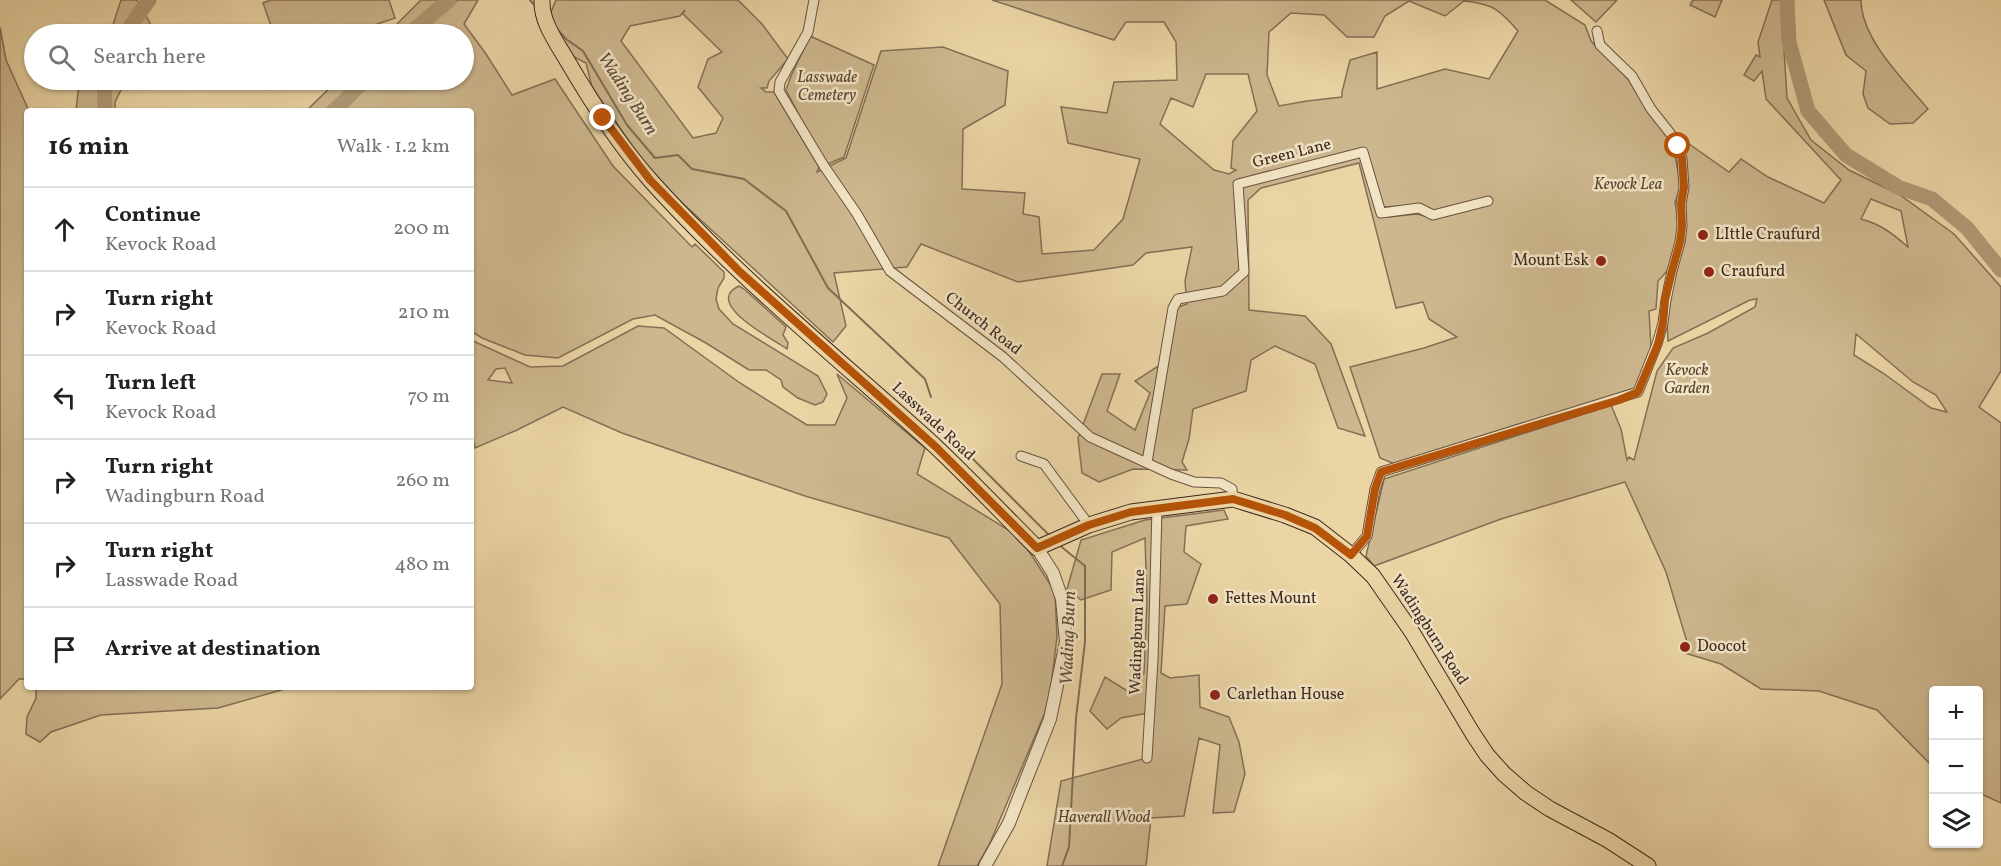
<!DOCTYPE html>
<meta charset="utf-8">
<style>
:root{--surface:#fff;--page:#f6f6f6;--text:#202124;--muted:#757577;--line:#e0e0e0}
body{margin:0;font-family:Vollkorn,serif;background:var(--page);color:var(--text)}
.controls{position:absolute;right:18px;bottom:18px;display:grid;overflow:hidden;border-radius:6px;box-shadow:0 2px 4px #0004}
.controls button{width:54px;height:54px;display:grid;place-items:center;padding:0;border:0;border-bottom:2px solid var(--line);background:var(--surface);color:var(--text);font:30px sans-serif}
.stop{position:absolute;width:18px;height:18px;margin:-14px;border:4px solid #b45309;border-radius:50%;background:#fff}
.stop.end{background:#b45309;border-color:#fff;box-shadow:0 2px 6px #0008}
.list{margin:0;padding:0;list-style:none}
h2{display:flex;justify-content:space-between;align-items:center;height:78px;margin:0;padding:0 24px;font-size:26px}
h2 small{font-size:20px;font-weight:400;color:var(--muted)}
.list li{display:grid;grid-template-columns:39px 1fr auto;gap:18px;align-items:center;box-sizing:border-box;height:84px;padding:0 24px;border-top:2px solid var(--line)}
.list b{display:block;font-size:22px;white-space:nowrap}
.list p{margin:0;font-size:20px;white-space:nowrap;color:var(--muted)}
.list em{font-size:20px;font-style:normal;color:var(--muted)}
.icon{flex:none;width:33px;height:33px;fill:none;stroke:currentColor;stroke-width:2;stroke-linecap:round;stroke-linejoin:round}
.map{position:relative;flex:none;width:2001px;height:866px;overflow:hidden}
.search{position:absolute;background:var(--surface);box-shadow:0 2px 4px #0004;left:24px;top:24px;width:450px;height:66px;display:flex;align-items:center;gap:15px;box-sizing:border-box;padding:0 21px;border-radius:33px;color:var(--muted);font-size:22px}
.panel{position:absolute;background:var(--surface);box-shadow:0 2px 4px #0004;left:24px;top:108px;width:450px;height:582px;border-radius:6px}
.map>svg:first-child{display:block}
.green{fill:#cdb78e;stroke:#846f56;stroke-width:1.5;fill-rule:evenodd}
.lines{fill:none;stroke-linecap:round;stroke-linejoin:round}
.stream{stroke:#826c54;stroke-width:2}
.river{stroke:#b09a77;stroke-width:15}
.minor-casing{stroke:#685240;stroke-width:11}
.tertiary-casing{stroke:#685240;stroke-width:14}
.primary-casing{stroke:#3c271f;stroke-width:17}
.minor{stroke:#f2e4c4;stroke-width:9}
.tertiary{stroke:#f2e4c4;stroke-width:12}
.primary{stroke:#ebd5a5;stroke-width:15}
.route{stroke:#b45309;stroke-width:8}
.poi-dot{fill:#8f2418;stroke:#f2e4c4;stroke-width:2}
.labels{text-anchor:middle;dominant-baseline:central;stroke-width:5;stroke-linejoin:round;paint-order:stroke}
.park-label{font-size:16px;font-style:italic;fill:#594435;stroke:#f2e4c4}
.street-label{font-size:16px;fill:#3c271f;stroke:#f2e4c4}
.poi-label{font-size:16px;fill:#3c271f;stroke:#f2e4c4;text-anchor:start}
.water-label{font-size:18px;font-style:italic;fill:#5f4a39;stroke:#f2e4c4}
</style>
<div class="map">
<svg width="2001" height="866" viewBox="0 0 2001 866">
<rect width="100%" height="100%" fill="#ebd5a5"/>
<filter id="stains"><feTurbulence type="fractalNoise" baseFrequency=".00333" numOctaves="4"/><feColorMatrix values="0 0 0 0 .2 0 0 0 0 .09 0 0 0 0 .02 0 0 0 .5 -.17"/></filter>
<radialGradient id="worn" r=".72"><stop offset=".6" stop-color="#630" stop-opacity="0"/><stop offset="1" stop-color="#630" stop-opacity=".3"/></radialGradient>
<path class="green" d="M121 0H137L150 23 146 34H110Z
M271 0H389L395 18 348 34H274L263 3Z
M421 0H441L403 34H387Z
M458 0H478L464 24 486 54 512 95 555 79 613 166 692 247 695 244 724 272V278L718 288 716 299 719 309 733 324 818 376 827 394 823 402 815 405 798 398 783 387 781 380 766 370H749L706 343 655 315 633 319 558 358 525 355 482 338 471 331V111H341L372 80H464V34H417Z
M556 0H738L762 24 788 59 769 81 767 88H761L766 92H774L819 167 817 172 846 158 881 51 943 47 1008 71 1005 105 963 129 962 189 1025 193 1023 214 1039 217 1042 254 1094 250 1123 219 1140 159 1068 143 1061 107 1107 113 1114 82 1177 80 1176 42 1164 22H1126L1114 40 992 0H1545L1585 25 1591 41 1628 79 1647 108 1666 131 1675 156 1681 186 1675 202 1679 225 1677 240 1668 270 1658 281 1656 309 1649 311 1651 348 1635 388 1395 464 1380 458 1350 367 1424 348 1457 337 1429 319 1423 302 1396 308 1359 163 1261 188 1248 200 1249 310 1305 316 1331 344 1365 436 1338 428 1315 364 1275 346 1251 360 1246 391 1193 409 1189 439 1182 462 1187 470 1133 469 1099 482 1082 473 1078 438 1102 374H1120L1107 411 1135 430 1150 393 1135 381 1160 365 1172 309 1187 304 1185 281 1192 247 1146 253 1133 265 1018 282 921 244 907 267 834 273 846 326 833 342 652 175 592 87 586 63 572 56 549 17ZM1409 1 1445 16 1464 1C1493 4 1499 9 1518 31L1489 79 1445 69 1377 89V52L1350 60 1342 92V97L1307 101 1279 106 1267 75 1269 32 1291 13 1324 15 1347 37H1374L1385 16ZM685 10 683 14 722 52 708 59 698 87 723 118 716 133 693 138 621 41 630 26 680 16ZM1206 74H1248L1257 111 1233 141 1231 168 1236 170 1229 174 1214 170 1160 124 1171 98 1193 107ZM1418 205 1432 211 1433 218 1417 214 1388 217 1385 207Z
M1571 0H1617L1596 22Z
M1693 0H1722L1715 17 1690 5Z
M1772 0H1781L1787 98 1811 140 1849 170 1900 195 1954 234 2001 287V371L1979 407 2001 423V803L1979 793 1978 690H1934L1933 767 1877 710 1819 691 1761 689 1721 664 1685 653 1680 649 1681 644 1687 642 1666 572 1625 482 1501 519 1374 566 1366 556 1384 479 1611 405 1621 429 1627 460 1629 457 1634 460 1657 371 1673 348 1708 333 1755 307 1757 299 1750 300 1668 341 1667 321 1675 272 1685 242 1686 162 1684 149 1689 144 1729 172 1741 159 1768 177 1824 203 1841 180 1766 99 1762 71 1754 81 1744 75 1756 55 1760 57 1758 42ZM1871 199 1901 211 1908 247C1893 234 1881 224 1861 219ZM1856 334 1913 382 1936 395 1947 412 1931 408 1883 373 1854 355Z
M1824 0H1861C1861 39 1904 80 1928 109L1913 123 1890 124 1868 108 1863 94 1866 71 1846 55Z
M0 27 6 60 29 111H27V679H19L0 699Z
M810 36 874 65 844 157 828 164 816 147 786 90 791 76Z
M84 80H126L115 102V111H76L78 92Z
M338 80H357L324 111H306Z
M739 286 744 289 786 327 783 335 788 343 787 349C773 339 702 303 739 286Z
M638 326 664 328 740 383 807 425H835L847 398 837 374 925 448 917 474 1020 537 1055 592 1057 637 1049 703 990 843 977 866H938L1002 684 1000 604 949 538 805 496 622 433 563 407 517 430 475 448 471 431V340L530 367 563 366ZM505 368 512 383 488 380 496 369Z
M1224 510 1228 519 1186 526 1184 552 1201 564 1187 604 1165 606 1161 673 1170 678 1199 675 1200 707 1229 717 1239 742 1245 774 1234 812 1213 813 1220 745 1199 738 1184 816 1151 818 1146 866H1047L1061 781 1147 758 1148 713 1121 718 1107 729 1090 711 1105 677 1129 692 1144 673 1147 602 1145 538 1112 552 1111 590 1081 600 1067 589 1081 540 1145 520Z
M36 687H292L218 708 101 715 51 732 40 742 26 734 27 717 36 698Z"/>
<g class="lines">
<path class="stream" d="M530 0 537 8
M557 29 566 39 583 51 627 125 655 158 678 155 692 169 744 179 786 211 828 288 925 379 931 397
M971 457 1050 536
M1058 544 1085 566V642L1076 718 1069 847 1062 866"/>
<path class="river" d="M1787 0 1789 42 1808 111 1846 155 1898 187 1932 199 1967 228 2001 270
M125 34 149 0
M409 34 449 0
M104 80 105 111
M334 111 365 80"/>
<g class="minor-casing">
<path id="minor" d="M814 0 808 32 780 82 779 91 824 166 857 214 890 271 1003 357 1090 437 1171 474 1194 482 1221 483 1232 489 1233 499
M1021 456 1044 464 1089 525
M1147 462 1173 308 1178 299 1223 291 1244 272 1238 184 1363 152 1381 213 1419 208 1433 215 1488 201
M1351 555 1367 536 1375 489 1381 472 1638 392 1657 344 1663 323 1666 300 1672 271 1680 242 1682 226 1681 204 1684 187 1682 159 1678 146 1670 133 1651 109 1632 76 1600 45 1597 31
M1147 758 1153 660 1157 508"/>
</g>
<g class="tertiary-casing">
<path id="tertiary" d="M985 866 1009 823 1050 719 1066 642 1062 599 1053 573 1037 548"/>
</g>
<g class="primary-casing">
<path id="primary" d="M542 0C541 22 557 43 568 62 592 103 619 145 651 181 737 277 839 359 934 445 969 478 1003 514 1037 548L1089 525 1131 512 1233 499 1285 515 1315 527 1351 555 1373 576 1412 632 1473 734 1487 755 1504 774 1526 793 1550 809 1608 840 1648 866"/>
</g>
<use href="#minor" class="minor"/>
<use href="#tertiary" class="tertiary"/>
<use href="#primary" class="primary"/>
</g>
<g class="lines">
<path class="route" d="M603 118 650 180 740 272 936 447 1037 548 1089 525 1131 512 1233 499 1285 515 1315 528 1351 555 1367 536 1375 489 1381 472 1619 400 1638 392 1658 344 1663 323 1665 300 1672 271 1680 242 1682 226 1681 204 1684 187 1682 159 1678 146"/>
</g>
<g class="poi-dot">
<circle cx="1703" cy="235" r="6"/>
<circle cx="1601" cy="261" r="6"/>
<circle cx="1709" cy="272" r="6"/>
<circle cx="1213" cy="599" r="6"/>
<circle cx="1685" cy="647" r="6"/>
<circle cx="1215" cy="695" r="6"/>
</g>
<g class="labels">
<g class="park-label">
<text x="827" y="78">Lasswade<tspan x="827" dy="18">Cemetery</tspan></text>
<text x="1628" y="185">Kevock Lea</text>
<text x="1687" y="371">Kevock<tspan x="1687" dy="18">Garden</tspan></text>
<text x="1104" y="818">Haverall Wood</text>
</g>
<g class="street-label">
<text transform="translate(1292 154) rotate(-14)">Green Lane</text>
<text transform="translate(983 324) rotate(38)">Church Road</text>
<text transform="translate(933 422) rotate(43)">Lasswade Road</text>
<text transform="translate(1429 630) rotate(57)">Wadingburn Road</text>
<text transform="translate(1138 632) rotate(-88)">Wadingburn Lane</text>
</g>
<g class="poi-label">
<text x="1715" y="235">LIttle Craufurd</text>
<text x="1589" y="261" text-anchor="end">Mount Esk</text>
<text x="1721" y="272">Craufurd</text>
<text x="1225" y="599">Fettes Mount</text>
<text x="1697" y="647">Doocot</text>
<text x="1227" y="695">Carlethan House</text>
</g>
<g class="water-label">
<text transform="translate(627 94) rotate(57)">Wading Burn</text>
<text transform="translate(1069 638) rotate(-88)">Wading Burn</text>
</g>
</g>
<rect width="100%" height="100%" filter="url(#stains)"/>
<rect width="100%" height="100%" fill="url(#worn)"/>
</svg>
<div class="controls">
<button>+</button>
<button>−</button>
<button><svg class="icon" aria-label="layers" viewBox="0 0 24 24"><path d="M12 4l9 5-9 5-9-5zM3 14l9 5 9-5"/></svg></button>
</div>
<div class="stop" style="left:1678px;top:146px"></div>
<div class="stop end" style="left:603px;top:118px"></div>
<div class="search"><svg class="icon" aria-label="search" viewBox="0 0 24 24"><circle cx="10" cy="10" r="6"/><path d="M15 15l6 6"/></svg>Search here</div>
<section class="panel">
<h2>16 min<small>Walk · 1.2 km</small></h2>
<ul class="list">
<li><svg class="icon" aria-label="ahead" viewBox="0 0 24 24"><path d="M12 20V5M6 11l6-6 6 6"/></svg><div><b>Continue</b><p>Kevock Road</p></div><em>200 m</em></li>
<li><svg class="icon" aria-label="right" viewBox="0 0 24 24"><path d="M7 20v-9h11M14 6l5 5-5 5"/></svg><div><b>Turn right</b><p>Kevock Road</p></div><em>210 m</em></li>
<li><svg class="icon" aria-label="left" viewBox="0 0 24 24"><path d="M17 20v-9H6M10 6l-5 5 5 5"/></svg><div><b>Turn left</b><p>Kevock Road</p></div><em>70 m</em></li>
<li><svg class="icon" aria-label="right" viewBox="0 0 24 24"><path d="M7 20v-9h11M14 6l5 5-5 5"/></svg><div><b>Turn right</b><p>Wadingburn Road</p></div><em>260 m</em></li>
<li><svg class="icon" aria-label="right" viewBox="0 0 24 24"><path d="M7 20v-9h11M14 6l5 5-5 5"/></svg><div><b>Turn right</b><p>Lasswade Road</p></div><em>480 m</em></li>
<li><svg class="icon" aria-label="arrive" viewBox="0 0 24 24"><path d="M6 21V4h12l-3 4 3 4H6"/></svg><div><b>Arrive at destination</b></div></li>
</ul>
</section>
</div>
